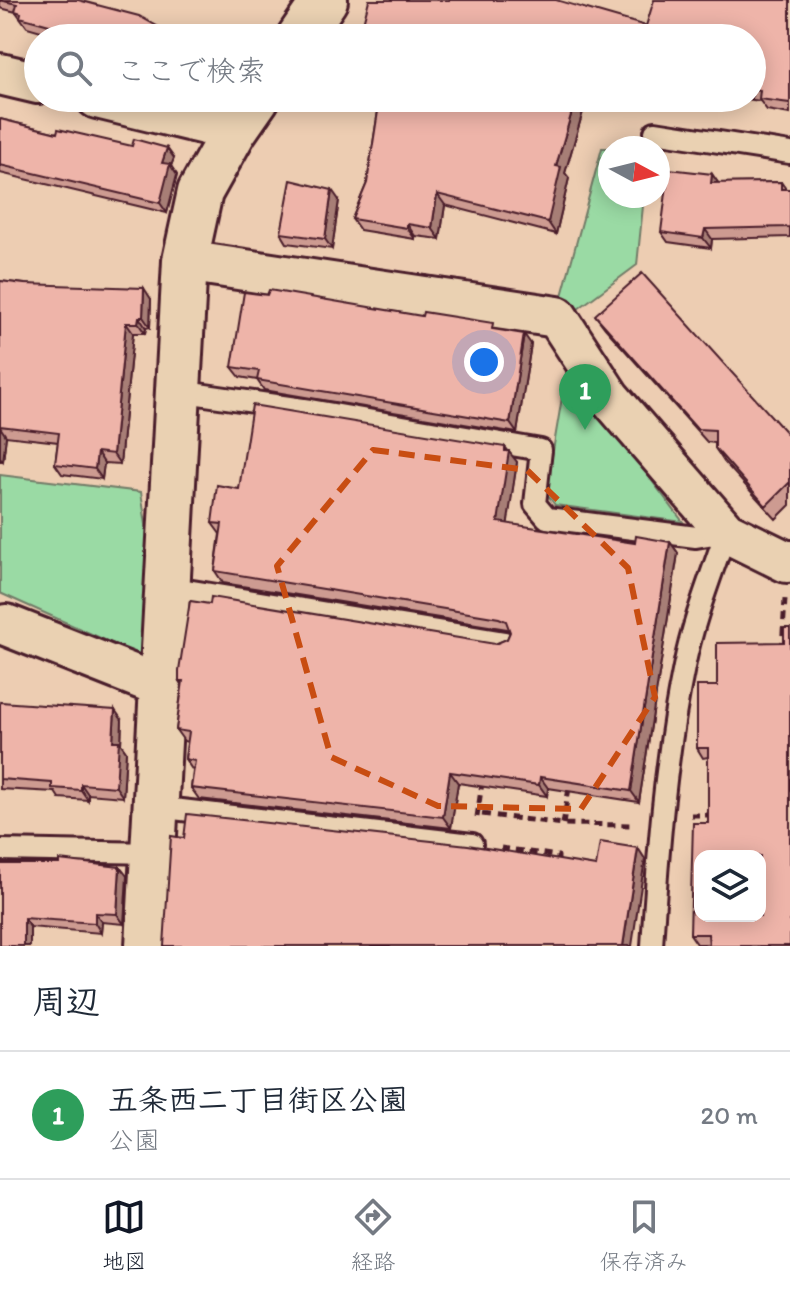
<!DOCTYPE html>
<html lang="ja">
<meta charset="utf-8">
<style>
:root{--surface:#fff;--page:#f6f6f7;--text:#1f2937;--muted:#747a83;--line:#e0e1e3;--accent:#111827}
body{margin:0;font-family:Itim,"Klee One",sans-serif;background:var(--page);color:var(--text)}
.controls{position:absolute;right:24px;bottom:24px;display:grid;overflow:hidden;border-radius:16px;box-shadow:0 4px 20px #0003}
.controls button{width:72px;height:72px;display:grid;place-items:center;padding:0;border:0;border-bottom:2px solid var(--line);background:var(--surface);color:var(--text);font:40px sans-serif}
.compass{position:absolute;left:598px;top:136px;width:72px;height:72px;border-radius:50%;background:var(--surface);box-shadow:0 4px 20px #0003;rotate:97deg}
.you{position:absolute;left:484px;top:362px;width:28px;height:28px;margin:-20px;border:6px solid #fff;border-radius:50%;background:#1a73e8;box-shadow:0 0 0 12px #1a73e833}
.badge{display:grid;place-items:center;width:52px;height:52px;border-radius:50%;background:var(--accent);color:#fff;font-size:26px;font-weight:700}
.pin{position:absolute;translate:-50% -66px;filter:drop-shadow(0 2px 4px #0008)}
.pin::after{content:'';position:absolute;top:42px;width:28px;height:24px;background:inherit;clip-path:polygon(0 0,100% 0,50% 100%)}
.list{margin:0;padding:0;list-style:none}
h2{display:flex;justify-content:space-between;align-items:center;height:104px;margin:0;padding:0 32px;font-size:34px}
h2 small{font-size:26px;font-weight:400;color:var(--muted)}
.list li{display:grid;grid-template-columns:52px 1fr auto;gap:24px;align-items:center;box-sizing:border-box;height:128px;padding:0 32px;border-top:2px solid var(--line)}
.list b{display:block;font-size:30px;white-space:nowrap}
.list p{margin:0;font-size:26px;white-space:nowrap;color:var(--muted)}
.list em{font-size:26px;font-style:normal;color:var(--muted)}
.icon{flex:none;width:44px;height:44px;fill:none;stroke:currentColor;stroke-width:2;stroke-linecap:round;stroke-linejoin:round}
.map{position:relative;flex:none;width:790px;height:946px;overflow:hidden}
.search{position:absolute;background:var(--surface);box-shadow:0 4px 20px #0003;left:24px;right:24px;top:24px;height:88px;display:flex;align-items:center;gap:20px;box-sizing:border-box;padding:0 28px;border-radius:44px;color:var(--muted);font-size:30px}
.sheet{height:232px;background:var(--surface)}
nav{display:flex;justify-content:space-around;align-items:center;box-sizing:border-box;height:112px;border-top:2px solid var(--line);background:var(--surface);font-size:22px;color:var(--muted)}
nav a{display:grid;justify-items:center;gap:4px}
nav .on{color:var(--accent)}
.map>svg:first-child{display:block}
.green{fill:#9adaa4;stroke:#727c68;stroke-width:2}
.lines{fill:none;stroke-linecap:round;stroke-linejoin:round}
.service-casing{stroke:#4a1f2b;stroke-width:26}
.minor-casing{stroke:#4a1f2b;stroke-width:46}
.tertiary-casing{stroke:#4a1f2b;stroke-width:50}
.path{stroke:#4a1f2b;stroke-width:5;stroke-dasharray:8 6;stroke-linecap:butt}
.service{stroke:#ead1b2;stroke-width:20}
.minor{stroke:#ead1b2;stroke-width:40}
.tertiary{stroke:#ead1b2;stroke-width:44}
.wall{fill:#cd9b91;stroke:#4a1f2b;stroke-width:2}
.shaded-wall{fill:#a77e76;stroke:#4a1f2b;stroke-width:2}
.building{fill:#eeb4a9;stroke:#4a1f2b;stroke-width:2;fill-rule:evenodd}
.marked{fill:none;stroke:#c84d12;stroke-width:6;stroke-dasharray:16 10;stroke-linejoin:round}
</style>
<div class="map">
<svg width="790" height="946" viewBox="0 0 790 946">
<rect width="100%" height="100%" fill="#edcdb2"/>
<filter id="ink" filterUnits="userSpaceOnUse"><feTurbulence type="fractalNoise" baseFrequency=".0125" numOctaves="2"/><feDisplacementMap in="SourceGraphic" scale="16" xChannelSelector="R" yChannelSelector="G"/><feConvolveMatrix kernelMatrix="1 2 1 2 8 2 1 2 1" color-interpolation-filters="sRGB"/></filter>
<g filter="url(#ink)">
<path class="green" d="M602 148H610V196H644L637 265 574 312 559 307Z
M567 368 683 522 555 505 546 492Z
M0 475 141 492 154 577 145 658 0 593Z"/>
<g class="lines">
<g class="service-casing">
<path id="service" d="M655 132 790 153
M178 391 310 410 541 450 535 504 547 518 696 537 726 532C711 576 693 621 684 667 665 758 658 853 652 946
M168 587 505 642
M156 807 472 844
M0 850 154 853"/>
</g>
<g class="minor-casing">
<path id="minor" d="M0 74 38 83
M97 98 234 131
M185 261 557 317 609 397 726 532 787 562 790 561
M6 625 163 687"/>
</g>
<g class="tertiary-casing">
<path id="tertiary" d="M299 38 325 0
M148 946 185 261 200 192 234 131 257 98"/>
</g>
<path class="path" d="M782 649 785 599
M482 814 563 824 631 825
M691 815H713
M477 817 482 783
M563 824 569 788
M501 848 558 856V864"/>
<use href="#service" class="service"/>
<use href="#minor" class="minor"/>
<use href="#tertiary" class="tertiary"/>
</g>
<path class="wall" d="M0 0 178 38H62V37L27 27 16 12 0 8Z
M790 0V114L767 110 760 101 739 98H752V38H362L360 35 646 26Z
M380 98H587L565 173 569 178 556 234 445 205 440 239 415 236V239L360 230 352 219 367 183Z
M0 119 57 133 174 158 171 166 177 175 167 213 0 173Z
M712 174 718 183 781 182 786 189H790V237L712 239 711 248 668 242 661 232Z
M339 200 332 249 287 243 281 233Z
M0 281 151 299 150 327 146 328 145 333H133L120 464 104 463 102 479 62 474 55 464 58 442 6 436 3 461H0Z
M595 315 790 437V505L776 519 724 462 715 448V443L707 442 605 328Z
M498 330 531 344 517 433 264 390 257 380 240 377 232 367Z
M505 447 517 462 507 524 635 543 670 542 678 553 639 802 548 788 547 796 458 783 451 828 199 799 191 788 193 771 185 759 187 742 184 741 176 730 182 686 179 681 495 644 507 639 510 632 507 629 223 583 215 571 220 534 212 523 239 489Z
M790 628 709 944H697L690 934 708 823V757L703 758 697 748 717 686 784 642Z
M0 702 122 720 121 744 126 751 123 797 88 794V800L59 798 55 792 0 789Z
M0 864 127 876 124 924 102 922 101 933 30 927V946H0Z"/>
<path class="shaded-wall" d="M576 98H587L565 173 569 178 556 234 548 222 556 166Z
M167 148 174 158 171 166 177 175 167 213 160 203 162 163Z
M712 174 719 184 711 183Z
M332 190 339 200 332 249 325 239Z
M437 194 445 205 440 239 432 228Z
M407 224 415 236V239L407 228Z
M705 229 712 239 711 248 703 238Z
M144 288 151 299 150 327 143 317Z
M139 317 146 328 145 333 138 323Z
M126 323 133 333 120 464 113 454Z
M524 334 531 344 517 433 510 423Z
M0 427 6 436 3 461 0 457Z
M505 447 517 462 506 534 498 522Z
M97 452 104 463 102 479 95 469Z
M670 542 678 553 639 802 631 791Z
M115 710 122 720 121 744 126 751 123 797 116 787 113 741Z
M450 772 458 783 451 828 443 817Z
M540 777 548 788 547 796 539 785Z
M81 784 88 794V800L81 790Z
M638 848 645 859 632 946H623Z
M120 867 127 876 124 924 117 914Z
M95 913 102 922 101 933 95 923Z
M24 918 30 927V946H24Z"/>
<path class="building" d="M0 0H78L139 16 178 38H66L62 37 64 29 20 17 21 13 15 11 17 4Z
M369 0H556L646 26 654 0H790V103L759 99 760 90 752 89V38H363L360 35Z
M380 98H576L556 166 561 167 548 222 437 194 432 228 407 224V228L352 219 367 183Z
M0 119 57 133 58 129 132 146 134 139 167 148 162 163 170 164 160 203 0 165Z
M669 169 712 174 711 183 781 182V189H790V227L705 229 703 238 661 232Z
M291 180 332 190 325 239 281 233Z
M642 273 790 437V482L766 506 715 448V430L697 429 595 315Z
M0 281 24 284 144 288 143 317H139L138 323H126L113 454 97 452 95 469 55 464 59 433 0 426Z
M269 290 422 316 423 312 493 323 492 329 524 334 510 423 257 380 259 371 232 367 244 292 267 295Z
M252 405 505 447V451H509L498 522 635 543 636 536 670 542 631 791 540 777 539 785 450 772 443 817 191 788 195 761 185 759 189 732 176 730 183 681H179V671L190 601 210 604 211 597 495 644 507 639 510 632 506 621 499 618 215 571 222 524 212 523 217 485 239 489Z
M784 628H790V946H709L708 934H690L693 823H708V748H697V686H717V643L784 642ZM700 856H760V916H700Z
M0 702 115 710 113 741H119L116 787 81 784V790L52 788V783L0 779Z
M187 814 468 845 596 866 600 842 638 848 623 946H164L171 836 184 838Z
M59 860 120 867 117 914 95 913V923L24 918V946H0V864H59Z"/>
</g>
<path class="marked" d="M373 450 527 470 628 568 655 697 581 809 438 806 331 757 277 566Z"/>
</svg>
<div class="controls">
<button><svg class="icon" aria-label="layers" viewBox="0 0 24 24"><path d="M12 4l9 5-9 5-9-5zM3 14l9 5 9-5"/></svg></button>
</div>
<svg class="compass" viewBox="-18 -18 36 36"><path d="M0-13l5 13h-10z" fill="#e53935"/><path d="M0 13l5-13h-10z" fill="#747a83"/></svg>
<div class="you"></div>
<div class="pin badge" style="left:585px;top:430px;background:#2e9e5b">1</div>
<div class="search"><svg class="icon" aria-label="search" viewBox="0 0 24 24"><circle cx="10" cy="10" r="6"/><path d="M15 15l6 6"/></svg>ここで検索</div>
</div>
<section class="sheet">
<h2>周辺<small></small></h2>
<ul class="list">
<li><span class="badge" style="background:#2e9e5b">1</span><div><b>五条西二丁目街区公園</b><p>公園</p></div><em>20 m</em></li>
</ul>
</section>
<nav>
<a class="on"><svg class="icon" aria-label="map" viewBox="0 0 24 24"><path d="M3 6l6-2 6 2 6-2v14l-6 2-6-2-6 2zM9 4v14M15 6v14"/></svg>地図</a>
<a><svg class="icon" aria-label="directions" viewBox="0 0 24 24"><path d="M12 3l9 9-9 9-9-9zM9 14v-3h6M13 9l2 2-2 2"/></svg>経路</a>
<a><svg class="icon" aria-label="saved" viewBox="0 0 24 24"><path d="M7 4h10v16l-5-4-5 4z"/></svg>保存済み</a>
</nav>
